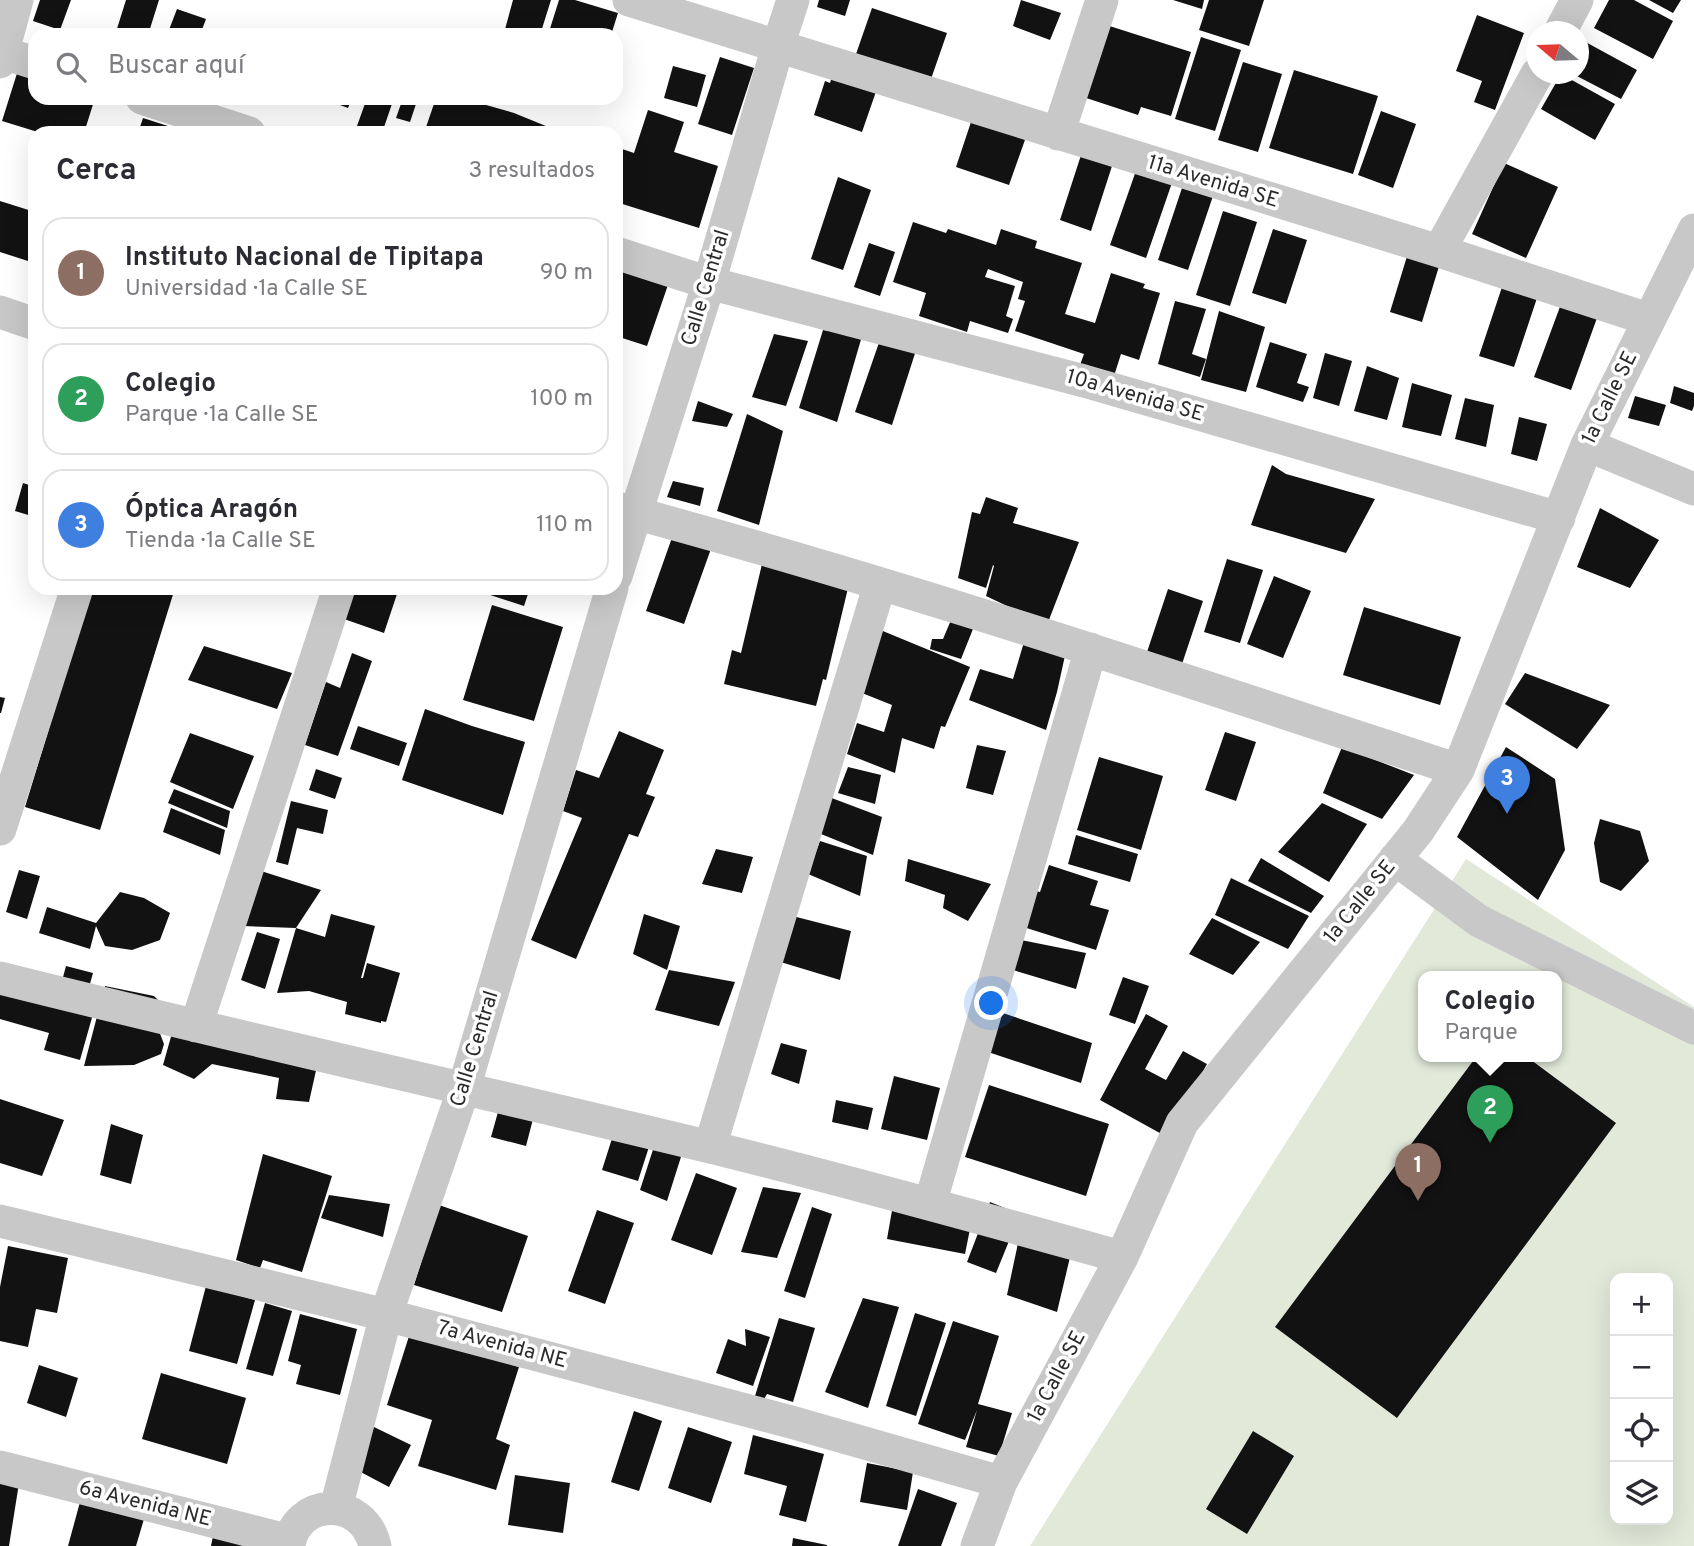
<!DOCTYPE html>
<html lang="es">
<meta charset="utf-8">
<style>
:root{--surface:#fff;--page:#f7f7f7;--text:#2b2b33;--muted:#7c7c81;--line:#e1e1e2;--accent:#e22e3f}
body{margin:0;font-family:Overpass,sans-serif;background:var(--page);color:var(--text)}
.controls{position:absolute;right:21px;bottom:21px;display:grid;overflow:hidden;border-radius:14px;box-shadow:0 7px 28px #0002}
.controls button{width:63px;height:63px;display:grid;place-items:center;padding:0;border:0;border-bottom:2px solid var(--line);background:var(--surface);color:var(--text);font:35px sans-serif}
.compass{position:absolute;left:1526px;top:21px;width:63px;height:63px;border-radius:50%;background:var(--surface);box-shadow:0 7px 28px #0002;rotate:289deg}
.you{position:absolute;left:992px;top:1004px;width:24px;height:24px;margin:-18px;border:5px solid #fff;border-radius:50%;background:#1a73e8;box-shadow:0 0 0 10px #1a73e833}
.badge{display:grid;place-items:center;width:46px;height:46px;border-radius:50%;background:var(--accent);color:#fff;font-size:23px;font-weight:700}
.pin{position:absolute;translate:-50% -58px;filter:drop-shadow(0 2px 4px #0008)}
.pin::after{content:'';position:absolute;top:37px;width:24px;height:21px;background:inherit;clip-path:polygon(0 0,100% 0,50% 100%)}
.popup{position:absolute;left:1418px;top:971px;width:144px;height:91px;box-sizing:border-box;display:grid;place-content:center;border-radius:14px;background:var(--surface);filter:drop-shadow(0 2px 5px #0005);font-size:23px;white-space:nowrap;color:var(--muted)}
.popup b{font-size:26px;color:var(--text)}
.popup::after{content:'';position:absolute;left:50%;top:100%;margin-left:-14px;border:14px solid transparent;border-top-color:var(--surface)}
.list{margin:0;padding:0;list-style:none}
h2{display:flex;justify-content:space-between;align-items:center;height:91px;margin:0;padding:0 28px;font-size:30px}
h2 small{font-size:23px;font-weight:400;color:var(--muted)}
.list li{display:grid;grid-template-columns:46px 1fr auto;gap:21px;align-items:center;box-sizing:border-box;height:112px;margin:0 14px 14px;padding:0 14px;border:2px solid var(--line);border-radius:21px}
.list b{display:block;font-size:26px;white-space:nowrap}
.list p{margin:0;font-size:23px;white-space:nowrap;color:var(--muted)}
.list em{font-size:23px;font-style:normal;color:var(--muted)}
.icon{flex:none;width:38px;height:38px;fill:none;stroke:currentColor;stroke-width:2;stroke-linecap:round;stroke-linejoin:round}
.map{position:relative;flex:none;width:1694px;height:1546px;overflow:hidden}
.search{position:absolute;background:var(--surface);box-shadow:0 7px 28px #0002;left:28px;top:28px;width:595px;height:77px;display:flex;align-items:center;gap:18px;box-sizing:border-box;padding:0 24px;border-radius:21px;color:var(--muted);font-size:26px}
.panel{position:absolute;background:var(--surface);box-shadow:0 7px 28px #0002;left:28px;top:126px;width:595px;height:469px;border-radius:21px}
.map>svg:first-child{display:block}
.green{fill:#e2e9d9;fill-rule:evenodd}
.building{fill:#121212}
.lines{fill:none;stroke-linecap:round;stroke-linejoin:round}
.minor{stroke:#c8c8c8;stroke-width:33}
.labels{text-anchor:middle;dominant-baseline:central;stroke-width:7;stroke-linejoin:round;paint-order:stroke}
.street-label{font-size:21px;fill:#2b2b2b;stroke:#fff}
</style>
<div class="map">
<svg width="1694" height="1546" viewBox="0 0 1694 1546">
<rect width="100%" height="100%" fill="#fff"/>
<path class="green" d="M1466 859 1694 1007V1546H1030ZM1424 977H1556V1057H1424ZM1615 1278H1668V1520H1615Z"/>
<path class="building" d="M40 0H71L60 30 33 21Z
M126 0H159L148 35H115Z
M513 0H551L540 35H511L504 33Z
M559 0H575L618 13 611 35H548Z
M819 0H850L845 16 817 7Z
M1021 0 1061 13 1050 40 1013 26Z
M1173 0H1204L1202 9Z
M1209 0H1264L1249 46 1199 30Z
M1609 0H1634L1673 21 1653 59 1594 28Z
M1649 0H1681L1673 13Z
M872 8 947 33 931 79 856 54Z
M177 9 206 19 200 35H167Z
M1477 15 1524 33 1495 110 1474 102 1482 81 1456 71Z
M1097 22 1191 52 1171 116 1141 107 1138 115 1074 94Z
M1201 37 1241 50 1215 131 1175 119Z
M1580 39 1637 70 1621 99 1573 74H1578V43Z
M720 57 754 68 732 135 698 124Z
M1243 62 1282 74 1258 152 1218 140Z
M673 66 706 75 697 107 664 98Z
M19 67 35 72V98H95L84 133H41L2 121Z
M834 69 879 83 862 132 814 115 825 81 830 83Z
M1294 70 1378 96 1353 174 1269 148Z
M1561 74 1615 104 1595 140 1541 109Z
M321 98H352L348 108Z
M367 98H394L382 133 357 126Z
M403 98H418L410 122 396 118Z
M436 98H481L479 103 514 113 563 133H424Z
M648 110 684 122 674 152 718 166 699 228 616 202V147L634 153Z
M1381 111 1416 124 1393 188 1358 175Z
M143 118 171 127 169 133H138Z
M972 119 1026 137 1009 185 956 167Z
M1082 152 1113 163 1091 231 1060 220Z
M1504 163 1558 187 1526 258 1472 234Z
M1138 165 1174 177 1146 258 1110 245Z
M838 177 871 190 843 270 811 259Z
M1183 185 1213 196 1188 270 1158 260Z
M0 201 35 212V239L28 261 0 252Z
M1223 211 1257 222 1230 306 1196 295Z
M913 222 946 233 948 229 996 245 1001 229 1037 241 1035 248 1082 263 1065 314 1095 323 1111 273 1145 284 1143 288 1160 293 1139 360 1121 354 1114 376 1080 365 1084 354 1015 331 1025 301 1018 299 1023 282 988 269 985 277 1015 286 1006 316 1013 319 1008 333 970 321 967 332 919 316 926 293 893 282Z
M1273 229 1307 240 1286 304 1252 293Z
M869 243 895 252 880 296 854 287Z
M1408 253 1440 263 1422 322 1390 312Z
M616 264 669 282 647 346 616 336Z
M1502 287 1537 298 1514 367 1479 356Z
M1175 301 1206 309 1192 354 1206 359 1200 377 1158 364Z
M1561 304 1597 318 1571 390 1534 377Z
M1219 311 1265 327 1246 392 1201 380Z
M823 330 862 336 837 422 799 408Z
M883 331 919 341 892 425 855 412Z
M774 334 808 341 786 406 752 397Z
M1270 342 1307 354 1297 383 1309 387 1303 402 1256 387Z
M1325 353 1352 361 1339 406 1313 398Z
M1367 366 1399 378 1387 420 1354 411Z
M1412 383 1452 395 1441 436 1402 427Z
M1674 386 1694 393V406L1692 411 1670 403Z
M1635 396 1666 405 1659 426 1628 418Z
M1465 398 1494 405 1486 447 1455 439Z
M698 401 733 414 727 427 692 421Z
M747 414 783 431 759 525 717 511Z
M1519 417 1547 424 1537 461 1511 454Z
M34 455 35 456V472L30 470Z
M1272 465 1286 474 1375 499 1346 553 1251 525Z
M673 481 704 488 700 506 667 497Z
M23 483 35 487V517L15 511Z
M986 497 1018 508 1013 523 1079 542 1047 625 986 596 994 566 993 565 986 588 958 578 972 512 980 514Z
M1600 508 1659 540 1630 588 1577 567Z
M674 532 712 546 684 624 646 611Z
M1227 559 1263 570 1240 643 1204 632Z
M762 564 849 584 826 680 823 679 816 706 724 684 732 650 741 653Z
M1274 576 1311 591 1283 658 1247 644Z
M92 588H175L100 830 25 807Z
M354 588H399L384 633 344 619Z
M469 588H530L524 606Z
M1168 589 1203 601 1182 664 1147 652Z
M492 605 563 627 534 721 463 700Z
M1364 607 1461 637 1440 705 1343 675Z
M951 620 975 624 961 659 930 649 932 639H943Z
M878 629 970 667 945 727 941 726 934 749 902 738 895 773 847 754 857 723 884 732 892 705 852 689Z
M1024 642 1066 651 1057 692 1046 730 969 700 980 669 1013 679Z
M204 646 292 673 277 709 188 680Z
M352 653 372 661 338 756 305 745 326 682 340 688Z
M1525 673 1610 705 1577 749 1505 704Z
M0 697 5 698 1 713H0Z
M425 709 472 726 525 742 503 815 402 780Z
M358 726 407 743 399 766 350 749Z
M619 731 664 750 646 794 655 797 638 837 629 834 576 959 531 940 582 818 563 811 576 770 599 778Z
M1225 732 1256 742 1236 801 1205 790Z
M190 733 254 756 233 809 170 782Z
M977 745 1006 751 993 795 966 788Z
M1342 747 1414 775 1382 819 1323 793Z
M1506 747 1555 779 1565 850 1538 900 1457 837Z
M1099 757 1163 776 1141 850 1077 830Z
M848 767 881 775 875 804 838 793Z
M316 769 342 778 335 799 309 790Z
M174 789 230 811 227 828 168 803Z
M829 797 882 817 873 855 816 832Z
M291 801 328 810 323 834 297 828 288 865 276 862Z
M1322 803 1367 824 1329 882 1278 852Z
M171 808 225 830 220 855 163 832Z
M1600 819 1640 831 1649 861 1621 891 1600 882 1594 843Z
M1076 835 1138 854 1130 882 1068 864Z
M820 841 867 856 860 896 808 874Z
M716 849 753 857 742 893 702 884Z
M1261 858 1324 896 1311 913 1248 881Z
M908 859 991 884 968 921 943 908 945 895 905 881Z
M1049 865 1098 881 1090 905 1109 910 1096 950 1017 925 1028 889 1040 892Z
M19 870 40 876 27 919 6 912Z
M261 871 321 890 296 928 243 926Z
M1231 878 1309 916 1288 949 1215 915Z
M120 892 144 898 170 913 160 940 132 950 105 946 96 926 90 949 39 933 47 907 96 923Z
M777 912 851 931 840 980 764 957Z
M331 914 375 926 361 978H363L367 963 400 973 386 1022 381 1021V1023L345 1014 347 1002 309 991 277 993 296 928 325 937Z
M644 914 680 926 667 970 633 954Z
M1212 918 1260 942 1233 975 1189 954Z
M257 932 280 939 265 989 241 980Z
M1016 939 1086 953 1076 989 1006 968Z
M0 964 59 992 66 966 93 973 86 998 97 1000 80 1060 44 1050 49 1033 0 1019Z
M669 970 735 982 719 1026 655 1010Z
M1123 977 1149 986 1135 1024 1109 1015Z
M105 986 154 996 173 1015 159 1031 164 1044 161 1054 134 1065 84 1066Z
M991 1009 1092 1043 1081 1083 982 1050Z
M1146 1014 1168 1026 1145 1069 1166 1080 1183 1051 1207 1064 1167 1137 1100 1100Z
M176 1019 321 1048 309 1102 276 1099 279 1078 212 1064 194 1079 163 1065Z
M781 1043 807 1050 799 1084 771 1074Z
M1476 1057H1527L1616 1123 1397 1418 1275 1327Z
M894 1076 940 1088 927 1140 881 1129Z
M989 1085 1109 1124 1086 1196 965 1157Z
M505 1087 539 1096 526 1146 491 1137Z
M0 1099 64 1120 42 1176 0 1163Z
M836 1100 873 1108 868 1130 832 1122Z
M621 1110 657 1122 638 1181 602 1170Z
M111 1124 143 1135 131 1184 100 1175Z
M658 1134 687 1138 667 1201 640 1190Z
M263 1154 332 1176 302 1272 263 1260 260 1268 236 1260Z
M696 1173 737 1188 712 1255 671 1240Z
M763 1187 801 1193 777 1258 741 1252Z
M329 1195 390 1204 383 1237 321 1218Z
M894 1199 973 1214 965 1254 887 1239Z
M990 1202 1020 1214 996 1273 967 1262Z
M439 1205 528 1236 502 1312 414 1285Z
M812 1207 832 1214 805 1298 784 1291Z
M597 1210 634 1223 605 1304 568 1291Z
M1021 1229 1071 1253 1057 1312 1007 1295Z
M8 1246 68 1258 57 1313 36 1309 28 1347 0 1341V1287Z
M206 1286 255 1300 237 1364 189 1351Z
M863 1298 899 1307 868 1408 825 1392Z
M265 1303 292 1311 273 1376 246 1369Z
M915 1313 946 1323 916 1416 886 1406Z
M300 1314 357 1329 340 1395 296 1384 301 1365 288 1361Z
M779 1318 815 1328 793 1402 767 1394 764 1399 755 1396Z
M953 1321 999 1336 978 1404 1012 1413 999 1456 966 1447 977 1410 965 1440 918 1424Z
M745 1329 770 1337 753 1386 716 1373 728 1339 746 1346Z
M410 1333 519 1367 496 1439 510 1445 496 1490 418 1466 432 1420 387 1405Z
M39 1365 78 1378 66 1417 27 1403Z
M161 1373 246 1398 227 1464 142 1439Z
M634 1411 662 1421 639 1491 611 1482Z
M374 1427 411 1445 389 1487 353 1468Z
M688 1427 732 1442 711 1503 668 1488Z
M1253 1431 1294 1456 1247 1534 1206 1509Z
M753 1435 824 1454 806 1522 779 1515 787 1486 744 1474Z
M867 1463 913 1472 907 1510 860 1502Z
M0 1473 20 1477 9 1546H0Z
M515 1475 570 1483 563 1533 508 1525Z
M918 1489 957 1503 941 1546H898Z
M80 1502 144 1519 136 1546H68Z
M213 1536 244 1546H211Z
M793 1538 827 1545V1546H792Z"/>
<g class="lines">
<path class="minor" d="M629 0 1439 251 1648 319
M1560 32 1577 0
M0 52 35 63
M0 62 17 0
M142 98 249 133
M1058 134 1102 0
M1439 251 1537 74
M616 253 709 283 1084 381 1559 518
M0 312 35 324
M1587 445 1694 489
M616 508C900 584 1179 678 1458 770
M616 576 709 283 778 46 793 0
M0 829 77 588
M1395 859 1479 921 1694 1028
M0 978C235 1037 471 1089 706 1146 845 1180 984 1219 1122 1257
M196 1026 339 588
M710 1147 880 584
M930 1204 1091 649
M0 1221 386 1315 791 1422 1001 1482
M0 1467 290 1541
M336 1508 386 1315 464 1088 612 588
M289 1546C295 1498 363 1494 375 1546
M977 1546 1001 1482 1122 1257 1182 1123 1418 831 1458 770 1587 445 1694 230"/>
</g>
<g class="labels">
<g class="street-label">
<text transform="translate(1213 182) rotate(17)">11a Avenida SE</text>
<text transform="translate(706 288) rotate(-73)">Calle Central</text>
<text transform="translate(1135 396) rotate(16)">10a Avenida SE</text>
<text transform="translate(1610 398) rotate(-64)">1a Calle SE</text>
<text transform="translate(1360 902) rotate(-51)">1a Calle SE</text>
<text transform="translate(475 1049) rotate(-73)">Calle Central</text>
<text transform="translate(502 1345) rotate(15)">7a Avenida NE</text>
<text transform="translate(1057 1377) rotate(-62)">1a Calle SE</text>
<text transform="translate(145 1504) rotate(14)">6a Avenida NE</text>
</g>
</g>
</svg>
<div class="controls">
<button>+</button>
<button>−</button>
<button><svg class="icon" aria-label="locate" viewBox="0 0 24 24"><circle cx="12" cy="12" r="6"/><path d="M12 2v4M12 18v4M2 12h4M18 12h4"/></svg></button>
<button><svg class="icon" aria-label="layers" viewBox="0 0 24 24"><path d="M12 4l9 5-9 5-9-5zM3 14l9 5 9-5"/></svg></button>
</div>
<svg class="compass" viewBox="-18 -18 36 36"><path d="M0-13l5 13h-10z" fill="#e53935"/><path d="M0 13l5-13h-10z" fill="#7c7c81"/></svg>
<div class="you"></div>
<div class="pin badge" style="left:1418px;top:1201px;background:#8d6e63">1</div>
<div class="pin badge" style="left:1490px;top:1143px;background:#2e9e5b">2</div>
<div class="popup"><b>Colegio</b>Parque</div>
<div class="pin badge" style="left:1507px;top:814px;background:#3f7fe0">3</div>
<div class="search"><svg class="icon" aria-label="search" viewBox="0 0 24 24"><circle cx="10" cy="10" r="6"/><path d="M15 15l6 6"/></svg>Buscar aquí</div>
<section class="panel">
<h2>Cerca<small>3 resultados</small></h2>
<ul class="list">
<li><span class="badge" style="background:#8d6e63">1</span><div><b>Instituto Nacional de Tipitapa</b><p>Universidad · 1a Calle SE</p></div><em>90 m</em></li>
<li><span class="badge" style="background:#2e9e5b">2</span><div><b>Colegio</b><p>Parque · 1a Calle SE</p></div><em>100 m</em></li>
<li><span class="badge" style="background:#3f7fe0">3</span><div><b>Óptica Aragón</b><p>Tienda · 1a Calle SE</p></div><em>110 m</em></li>
</ul>
</section>
</div>
